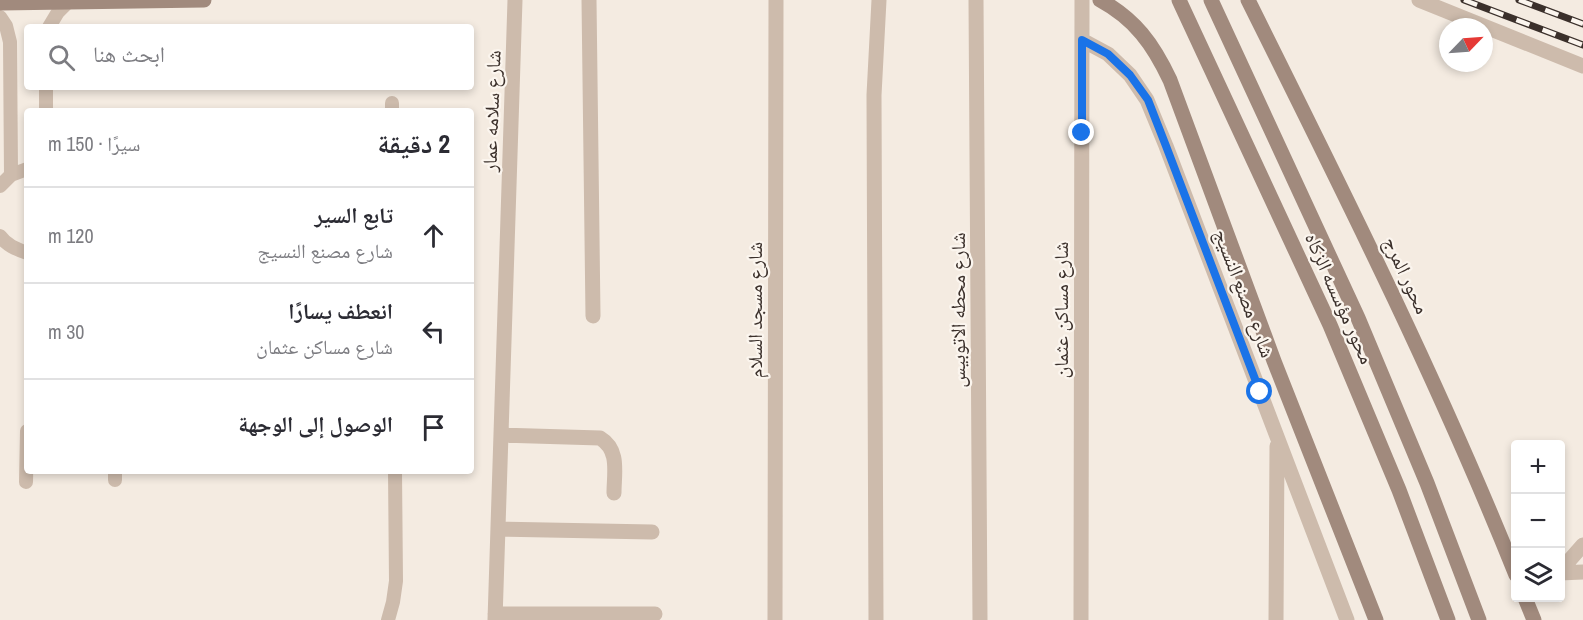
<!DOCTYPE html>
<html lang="ar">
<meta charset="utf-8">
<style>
:root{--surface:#fff;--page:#f2f2f3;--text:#2b2b33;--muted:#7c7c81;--line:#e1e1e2}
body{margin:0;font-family:"Archivo Narrow","Noto Naskh Arabic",sans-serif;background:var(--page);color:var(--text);direction:rtl}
.controls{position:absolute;right:18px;bottom:18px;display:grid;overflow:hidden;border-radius:6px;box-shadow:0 3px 9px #0003}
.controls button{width:54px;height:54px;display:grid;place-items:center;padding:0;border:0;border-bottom:2px solid var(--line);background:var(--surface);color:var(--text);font:30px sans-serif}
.compass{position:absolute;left:1439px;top:18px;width:54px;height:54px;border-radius:50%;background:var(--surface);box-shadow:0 3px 9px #0003;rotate:65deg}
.stop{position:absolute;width:18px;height:18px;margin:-14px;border:4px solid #1a73e8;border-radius:50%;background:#fff}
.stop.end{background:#1a73e8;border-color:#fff;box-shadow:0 2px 6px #0008}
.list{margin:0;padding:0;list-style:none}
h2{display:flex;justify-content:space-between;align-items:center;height:78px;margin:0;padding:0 24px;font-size:26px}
h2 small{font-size:20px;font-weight:400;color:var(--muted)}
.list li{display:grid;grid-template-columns:39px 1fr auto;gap:18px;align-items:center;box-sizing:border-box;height:96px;padding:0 24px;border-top:2px solid var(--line)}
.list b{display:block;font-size:22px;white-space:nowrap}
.list p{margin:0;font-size:20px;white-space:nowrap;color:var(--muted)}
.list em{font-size:20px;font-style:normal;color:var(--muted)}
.icon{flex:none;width:33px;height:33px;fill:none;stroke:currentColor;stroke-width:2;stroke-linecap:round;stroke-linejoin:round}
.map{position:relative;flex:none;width:1583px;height:620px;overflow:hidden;direction:ltr}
.search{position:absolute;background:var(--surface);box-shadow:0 3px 9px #0003;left:24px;top:24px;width:450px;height:66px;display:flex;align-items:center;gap:15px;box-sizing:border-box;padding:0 21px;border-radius:6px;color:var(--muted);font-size:22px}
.panel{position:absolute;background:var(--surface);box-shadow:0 3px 9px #0003;left:24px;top:108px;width:450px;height:366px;border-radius:6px;direction:rtl}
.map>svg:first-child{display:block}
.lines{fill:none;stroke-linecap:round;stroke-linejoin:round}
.service{stroke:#cdbbac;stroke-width:14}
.minor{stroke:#cdbbac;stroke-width:15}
.secondary{stroke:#a18a7d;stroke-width:15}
.rail-casing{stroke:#3b302b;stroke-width:7}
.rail{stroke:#fbf5ee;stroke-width:4.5;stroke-dasharray:14;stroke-linecap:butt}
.route{stroke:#1a73e8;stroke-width:8}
.labels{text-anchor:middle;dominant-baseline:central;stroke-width:4.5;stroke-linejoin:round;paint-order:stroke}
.street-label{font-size:20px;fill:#3b302b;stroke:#fbf5ee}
</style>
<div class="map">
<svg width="1583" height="620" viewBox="0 0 1583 620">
<rect width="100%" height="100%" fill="#f4ebe1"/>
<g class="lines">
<path class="service" d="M0 17 6 26 10 42 11 175
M49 27 58 12 69 1
M46 87V111
M392 103V111
M0 186 11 175 27 169
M0 236C6 245 16 249 27 253
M115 480V471
M26 482 27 431
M388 620 393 602 396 581 395 471"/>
<path class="minor" d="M589 0 593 316
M976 0 980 620
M1419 0 1583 66
M1082 40 1108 54 1130 75 1147 100 1166 146 1347 620
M501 435 600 438C620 450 614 473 614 493
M498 529 652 532
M1560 571 1583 545
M1560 573 1583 572
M495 614H655
M495 620 515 0
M775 620 776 0
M876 620 874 95 879 0
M1081 620 1082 0
M1276 620 1277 446"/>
<path class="secondary" d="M1100 0C1135 19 1153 44 1170 80L1274 361 1376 620
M1179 0 1330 325 1399 490 1448 620
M1211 0 1358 318 1427 483 1479 620
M1248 0C1342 189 1437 378 1516 575
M0 3 204 0
M1525 598 1534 620"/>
<g class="rail-casing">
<path id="rail" d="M1464 0 1583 45
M1519 0 1583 24"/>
</g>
<use href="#rail" class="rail"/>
</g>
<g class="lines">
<path class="route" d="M1082 133V40L1108 54 1130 75 1148 100 1166 146 1260 392"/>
</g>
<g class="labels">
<g class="street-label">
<text transform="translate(491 111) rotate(-88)">شارع سلامه عمار</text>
<text transform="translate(1407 275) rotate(65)">محور المرج</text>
<text transform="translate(1245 293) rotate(69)">شارع مصنع النسيج</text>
<text transform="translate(1340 298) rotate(66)">محور مؤسسه الزكاه</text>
<text transform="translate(754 310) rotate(-90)">شارع مسجد السلام</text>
<text transform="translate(957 310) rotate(-90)">شارع محطه الاتوبيس</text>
<text transform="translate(1060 310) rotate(-90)">شارع مساكن عثمان</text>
</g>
</g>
</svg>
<div class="controls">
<button>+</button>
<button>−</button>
<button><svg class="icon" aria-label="layers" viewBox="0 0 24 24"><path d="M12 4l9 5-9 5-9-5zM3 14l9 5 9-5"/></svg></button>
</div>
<svg class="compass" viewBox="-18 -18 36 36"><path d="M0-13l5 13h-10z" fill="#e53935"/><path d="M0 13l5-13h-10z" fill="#7c7c81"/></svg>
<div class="stop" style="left:1260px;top:392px"></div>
<div class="stop end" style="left:1082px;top:133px"></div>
<div class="search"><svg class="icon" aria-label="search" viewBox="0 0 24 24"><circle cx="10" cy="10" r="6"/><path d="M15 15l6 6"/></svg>ابحث هنا</div>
<section class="panel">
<h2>2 دقيقة<small>سيرًا · 150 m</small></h2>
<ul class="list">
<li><svg class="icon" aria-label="ahead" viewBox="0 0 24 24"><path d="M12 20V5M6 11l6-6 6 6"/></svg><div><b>تابع السير</b><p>شارع مصنع النسيج</p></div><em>120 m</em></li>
<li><svg class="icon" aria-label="left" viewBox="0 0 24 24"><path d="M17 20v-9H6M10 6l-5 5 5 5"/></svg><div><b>انعطف يسارًا</b><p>شارع مساكن عثمان</p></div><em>30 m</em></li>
<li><svg class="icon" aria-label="arrive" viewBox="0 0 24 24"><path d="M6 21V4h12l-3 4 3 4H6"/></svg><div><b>الوصول إلى الوجهة</b></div></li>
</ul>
</section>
</div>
